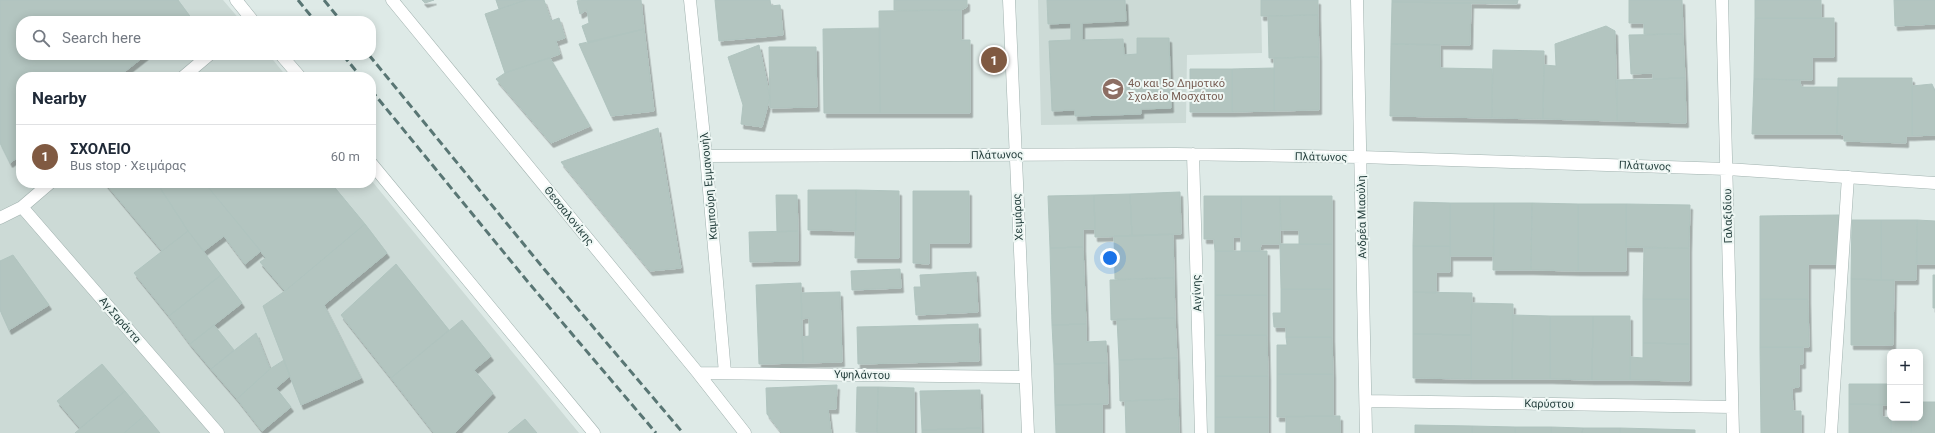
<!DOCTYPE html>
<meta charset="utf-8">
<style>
:root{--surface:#fff;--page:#f2f2f3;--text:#1f2937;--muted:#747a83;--line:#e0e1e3;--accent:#805a42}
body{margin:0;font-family:Roboto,sans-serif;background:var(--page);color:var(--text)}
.controls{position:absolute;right:12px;bottom:12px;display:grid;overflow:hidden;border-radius:8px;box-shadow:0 2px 10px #0003}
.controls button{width:36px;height:36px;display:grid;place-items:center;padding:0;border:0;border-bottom:1px solid var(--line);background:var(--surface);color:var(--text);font:20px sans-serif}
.you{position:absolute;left:1110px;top:258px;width:14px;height:14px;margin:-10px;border:3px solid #fff;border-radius:50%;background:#1a73e8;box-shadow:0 0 0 6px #1a73e833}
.badge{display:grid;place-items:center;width:26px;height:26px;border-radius:50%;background:var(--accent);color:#fff;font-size:13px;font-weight:700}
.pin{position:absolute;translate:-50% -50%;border:2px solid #fff;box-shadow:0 1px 4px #0006}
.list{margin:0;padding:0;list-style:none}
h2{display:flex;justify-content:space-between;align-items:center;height:52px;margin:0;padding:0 16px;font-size:17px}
h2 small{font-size:13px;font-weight:400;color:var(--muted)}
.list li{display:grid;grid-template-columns:26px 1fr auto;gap:12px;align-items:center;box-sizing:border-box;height:64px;padding:0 16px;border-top:1px solid var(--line)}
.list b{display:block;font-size:15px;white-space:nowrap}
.list p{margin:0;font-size:13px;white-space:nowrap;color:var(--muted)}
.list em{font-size:13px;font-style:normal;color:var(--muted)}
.icon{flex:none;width:22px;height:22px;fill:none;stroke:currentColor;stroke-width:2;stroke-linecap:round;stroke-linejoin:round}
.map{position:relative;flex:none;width:1935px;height:433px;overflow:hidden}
.search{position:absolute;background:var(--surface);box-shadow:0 2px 10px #0003;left:16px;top:16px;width:360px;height:44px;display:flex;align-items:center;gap:10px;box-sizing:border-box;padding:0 14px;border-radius:16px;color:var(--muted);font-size:15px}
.panel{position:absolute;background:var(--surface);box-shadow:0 2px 10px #0003;left:16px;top:72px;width:360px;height:116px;border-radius:16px}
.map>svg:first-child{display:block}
.built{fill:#ccdad6}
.building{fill:#b3c5c0;stroke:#b0c4bf;filter:url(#shadow)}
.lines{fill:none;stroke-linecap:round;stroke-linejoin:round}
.lane-casing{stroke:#a1b2af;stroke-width:13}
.street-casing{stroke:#a1b2af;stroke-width:13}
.lane{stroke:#fff;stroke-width:12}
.street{stroke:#fff;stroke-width:12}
.rail{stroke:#597674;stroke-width:3;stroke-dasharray:8 4;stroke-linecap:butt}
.labels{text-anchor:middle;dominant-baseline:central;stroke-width:4;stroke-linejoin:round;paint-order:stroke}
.education-label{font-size:11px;fill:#785e54;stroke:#eef7f4;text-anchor:start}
.street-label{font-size:11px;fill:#1f3a38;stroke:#eef7f4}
</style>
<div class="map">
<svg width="1935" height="433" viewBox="0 0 1935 433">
<defs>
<filter id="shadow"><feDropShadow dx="2.5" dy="4.5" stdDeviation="0" flood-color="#0004"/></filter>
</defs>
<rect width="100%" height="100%" fill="#deeae7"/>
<path class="built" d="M0 0H223L241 21H21V55H269L287 77H21V183H371V180L579 433H0Z
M1038 0H1261L1262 53 1187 55 1186 123 1041 125Z"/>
<path class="building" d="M0 0H178L192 19 189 21H21V55H146L118 77H21V155L10 163 0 143Z
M422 0H434L425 3Z
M496 0H526L499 9Z
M526 0H544L551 21 559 18 565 38 556 41 560 54 505 73 485 14Z
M581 0H641L644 29 588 43 582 26 589 23 587 10 580 14 577 1Z
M715 0H770L771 6 780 5 783 35 719 41Z
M894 0H967V7L961 10H894Z
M1047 0H1125L1126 21 1082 23V40L1123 39 1124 55 1137 54V38H1169L1171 108 1141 109V114L1075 116V110L1052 111 1049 41 1071 40V23L1048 24Z
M1261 0H1318V15L1261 16Z
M1392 0H1518L1517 4 1392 2Z
M1629 0H1682L1683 34H1644V23H1629Z
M1755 0H1821V18H1755Z
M1894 0H1935V24L1895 26Z
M1392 2 1471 3 1470 45 1391 44Z
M961 10V40H970V113H880L879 11Z
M1318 15 1319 57 1269 58 1268 16Z
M1755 18H1834V57H1812V80L1754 79Z
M1606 26 1615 31 1617 121 1543 119 1544 65 1556 66 1555 44Z
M880 28V113H824L823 29Z
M644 29 654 111 611 116 579 44Z
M1683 34 1685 78 1653 79V73L1631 74 1629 35Z
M1391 44 1440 45V68L1492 69V118L1390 116Z
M759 45 770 97 762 127 741 124 743 105 728 57Z
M769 47H816L817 107 770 108Z
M1493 50 1544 51 1543 119 1492 118Z
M1319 57V110L1274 111V58Z
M550 58 590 126 551 143 496 79 505 73Z
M1274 68V111L1232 112V69Z
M1190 69H1232V112H1190Z
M1685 78 1686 123 1617 121V80Z
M1838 78H1912V136H1906V143L1844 141V135L1837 134Z
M1754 79 1800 80 1801 87H1838L1837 134H1752Z
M1932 84 1935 91V135L1912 136V86Z
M658 128 681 268 650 271 561 162Z
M105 183H157L188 231 162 251Z
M157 183H212L208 187 261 251 245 264 224 236 204 251 188 231Z
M212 183H331L365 224 285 291 260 262 266 258 208 187Z
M808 190H856V231L808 230Z
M856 190 899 191V258H855Z
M913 191H969V243H929V264L913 263Z
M1180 192 1181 234 1132 236 1130 194Z
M1130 194 1132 236 1095 237 1094 195Z
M776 195H797L798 231 777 232Z
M1094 195 1095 229H1083V247L1050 248 1048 196Z
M1204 196H1241V237H1233V251H1215L1214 239H1204Z
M1241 196H1280V244H1261L1260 251H1241Z
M1280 196H1332V244H1299V230H1281Z
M1414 202 1450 203V246H1413Z
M1450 203H1494V256H1450Z
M1494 203H1532L1531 270H1493Z
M1532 203 1578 204V271L1531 270Z
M1578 204H1626V271H1578Z
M1626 204 1690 205 1689 248 1626 247Z
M1839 215V264H1808V299H1760V216Z
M1852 220H1881V280L1851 279Z
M1881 220H1917L1916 280H1881Z
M1917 220 1935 221V264H1917Z
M365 224 387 253 324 305 361 378 301 405 263 306 285 291Z
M188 231 221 275 169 316 134 273Z
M798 231V261L750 262 749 232Z
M1173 234 1174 278 1115 279 1114 236Z
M1280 244H1332V289H1281Z
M1413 246H1450V272H1436V293L1413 292Z
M1083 247 1086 324 1052 325 1050 248Z
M1644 248H1689V299H1643Z
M1215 251H1267V295H1215Z
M13 255 49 305 9 330 0 310V261Z
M396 264 449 330 391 378 341 315Z
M900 269 901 288 852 290 851 271Z
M976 272 978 312 916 315 914 287H921L920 275Z
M221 275 242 303 190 344 169 316Z
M1933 275H1935V308H1933Z
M1174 278 1175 318 1111 320 1110 280Z
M1851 279 1894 280 1893 345H1851Z
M801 283 803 363 759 364 756 285Z
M1281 289H1332V337H1286V327H1274L1273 313H1281Z
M840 292 842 362 803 363 802 337 809 336V318L801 319V293Z
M1413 292 1472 293 1471 335 1413 334Z
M1215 295H1267V335H1215Z
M1643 299H1689V344L1643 343Z
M1760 299H1808L1809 347H1760Z
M1471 303 1513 304 1512 379H1471Z
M1512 315 1550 316V379H1512Z
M1550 316H1593L1592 380 1550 379Z
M1593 316H1630V380H1592Z
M1175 318 1177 358 1119 360 1117 319Z
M462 320 491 356 474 370 493 393 455 433H434L391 378Z
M978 324 979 361 858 364 857 327Z
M1086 324V342L1106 341 1107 363 1054 364 1052 325Z
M214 325 234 350 211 369 190 344Z
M256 333 270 369 237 399 211 369Z
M1413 334 1471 335V379L1413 378Z
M1215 335H1267L1268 376H1215Z
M1286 337H1332L1333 374H1277V345H1287Z
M1643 343 1689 344V381L1630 380V357L1643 358Z
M1760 347H1803V364H1799V387L1792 388 1793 411H1801V433H1761Z
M1177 358 1178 399 1120 401 1119 360Z
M284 360 290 376 276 388 291 407 262 431 237 399 270 369Z
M1107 363 1108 404 1055 405 1054 364Z
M102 364 125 391 80 428 57 401Z
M1277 374H1333V416L1277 417Z
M1215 376H1268V417H1215Z
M1849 384H1890V405L1849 404Z
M837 385 836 409H828L831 433H782L767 414 766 388Z
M857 387H878L877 432H856Z
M878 387 914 388V433H877Z
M980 390 981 428 922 430 920 391Z
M125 391 145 415 124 433H75Z
M1178 399 1179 433H1126L1125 401Z
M1920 402H1935V433H1911V418H1920Z
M1102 404V433H1056L1055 405Z
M1849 404H1882V417L1891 418V433H1849Z
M145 415 160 433H124Z
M1286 416H1340V433H1286Z
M1215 417H1268V433H1215Z
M1891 418H1911V433H1891Z
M525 419 537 433H508Z
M1415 425 1472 426V433H1415Z
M1472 426 1515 427V433H1472Z
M1515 427H1551V433H1515Z
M1551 427 1583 428 1582 433H1551Z
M981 428V433H922V430Z
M1583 428H1620V433H1582Z
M1620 428 1695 430V433H1620Z"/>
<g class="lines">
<g class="lane-casing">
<path id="lane" d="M1831 433 1848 177"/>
</g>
<g class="street-casing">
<path id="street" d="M236 0 253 21
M392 0 698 373 745 433
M690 0 706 156 725 373
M1009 0 1028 433
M1357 0 1366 433
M1722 0 1733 433
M281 55 300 77
M183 77 209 55
M1193 154 1201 433
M706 156 1176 154 1361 157 1727 169 1935 183
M371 163 594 433
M22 207 218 433
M0 218 22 207 50 183
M698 373 1025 377
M1366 401 1732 407"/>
</g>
<use href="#lane" class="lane"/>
<use href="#street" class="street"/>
<path class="rail" d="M298 0 315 21
M324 0 341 21
M343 55 361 77
M369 55 544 269 683 433
M371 90 528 282 656 433"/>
</g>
<defs>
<g id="school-disc" transform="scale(1.15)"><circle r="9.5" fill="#8d6e63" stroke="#eef7f4"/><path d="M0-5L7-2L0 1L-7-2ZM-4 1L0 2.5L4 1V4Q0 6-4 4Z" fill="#fff"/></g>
</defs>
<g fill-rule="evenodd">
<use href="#school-disc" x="1113" y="89"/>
</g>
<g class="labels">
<g class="education-label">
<text x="1128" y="83">4ο και 5ο Δημοτικό<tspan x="1128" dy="13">Σχολείο Μοσχάτου</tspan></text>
</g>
<g class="street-label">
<text transform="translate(997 155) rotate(-1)">Πλάτωνος</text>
<text transform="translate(1321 157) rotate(1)">Πλάτωνος</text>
<text transform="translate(1645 166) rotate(2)">Πλάτωνος</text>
<text transform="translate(709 186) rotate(-95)">Καμπούρη Εμμανουήλ</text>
<text transform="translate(569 216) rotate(51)">Θεσσαλονίκης</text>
<text transform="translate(1728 216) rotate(-91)">Γαλαξιδίου</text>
<text transform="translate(1018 217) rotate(-93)">Χειμάρας</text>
<text transform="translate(1362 217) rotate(-91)">Ανδρέα Μιαούλη</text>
<text transform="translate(1197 293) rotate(-92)">Αιγίνης</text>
<text transform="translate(120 320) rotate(49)">Αγ.Σαράντα</text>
<text transform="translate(862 375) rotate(1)">Υψηλάντου</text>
<text transform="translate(1549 404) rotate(1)">Καρύστου</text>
</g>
</g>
</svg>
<div class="controls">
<button>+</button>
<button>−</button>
</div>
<div class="you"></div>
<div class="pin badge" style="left:994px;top:60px">1</div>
<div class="search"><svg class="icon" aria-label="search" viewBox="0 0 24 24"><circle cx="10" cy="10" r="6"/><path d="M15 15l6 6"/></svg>Search here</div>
<section class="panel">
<h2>Nearby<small></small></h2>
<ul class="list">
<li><span class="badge">1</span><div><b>ΣΧΟΛΕΙΟ</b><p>Bus stop · Χειμάρας</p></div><em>60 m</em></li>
</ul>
</section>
</div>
